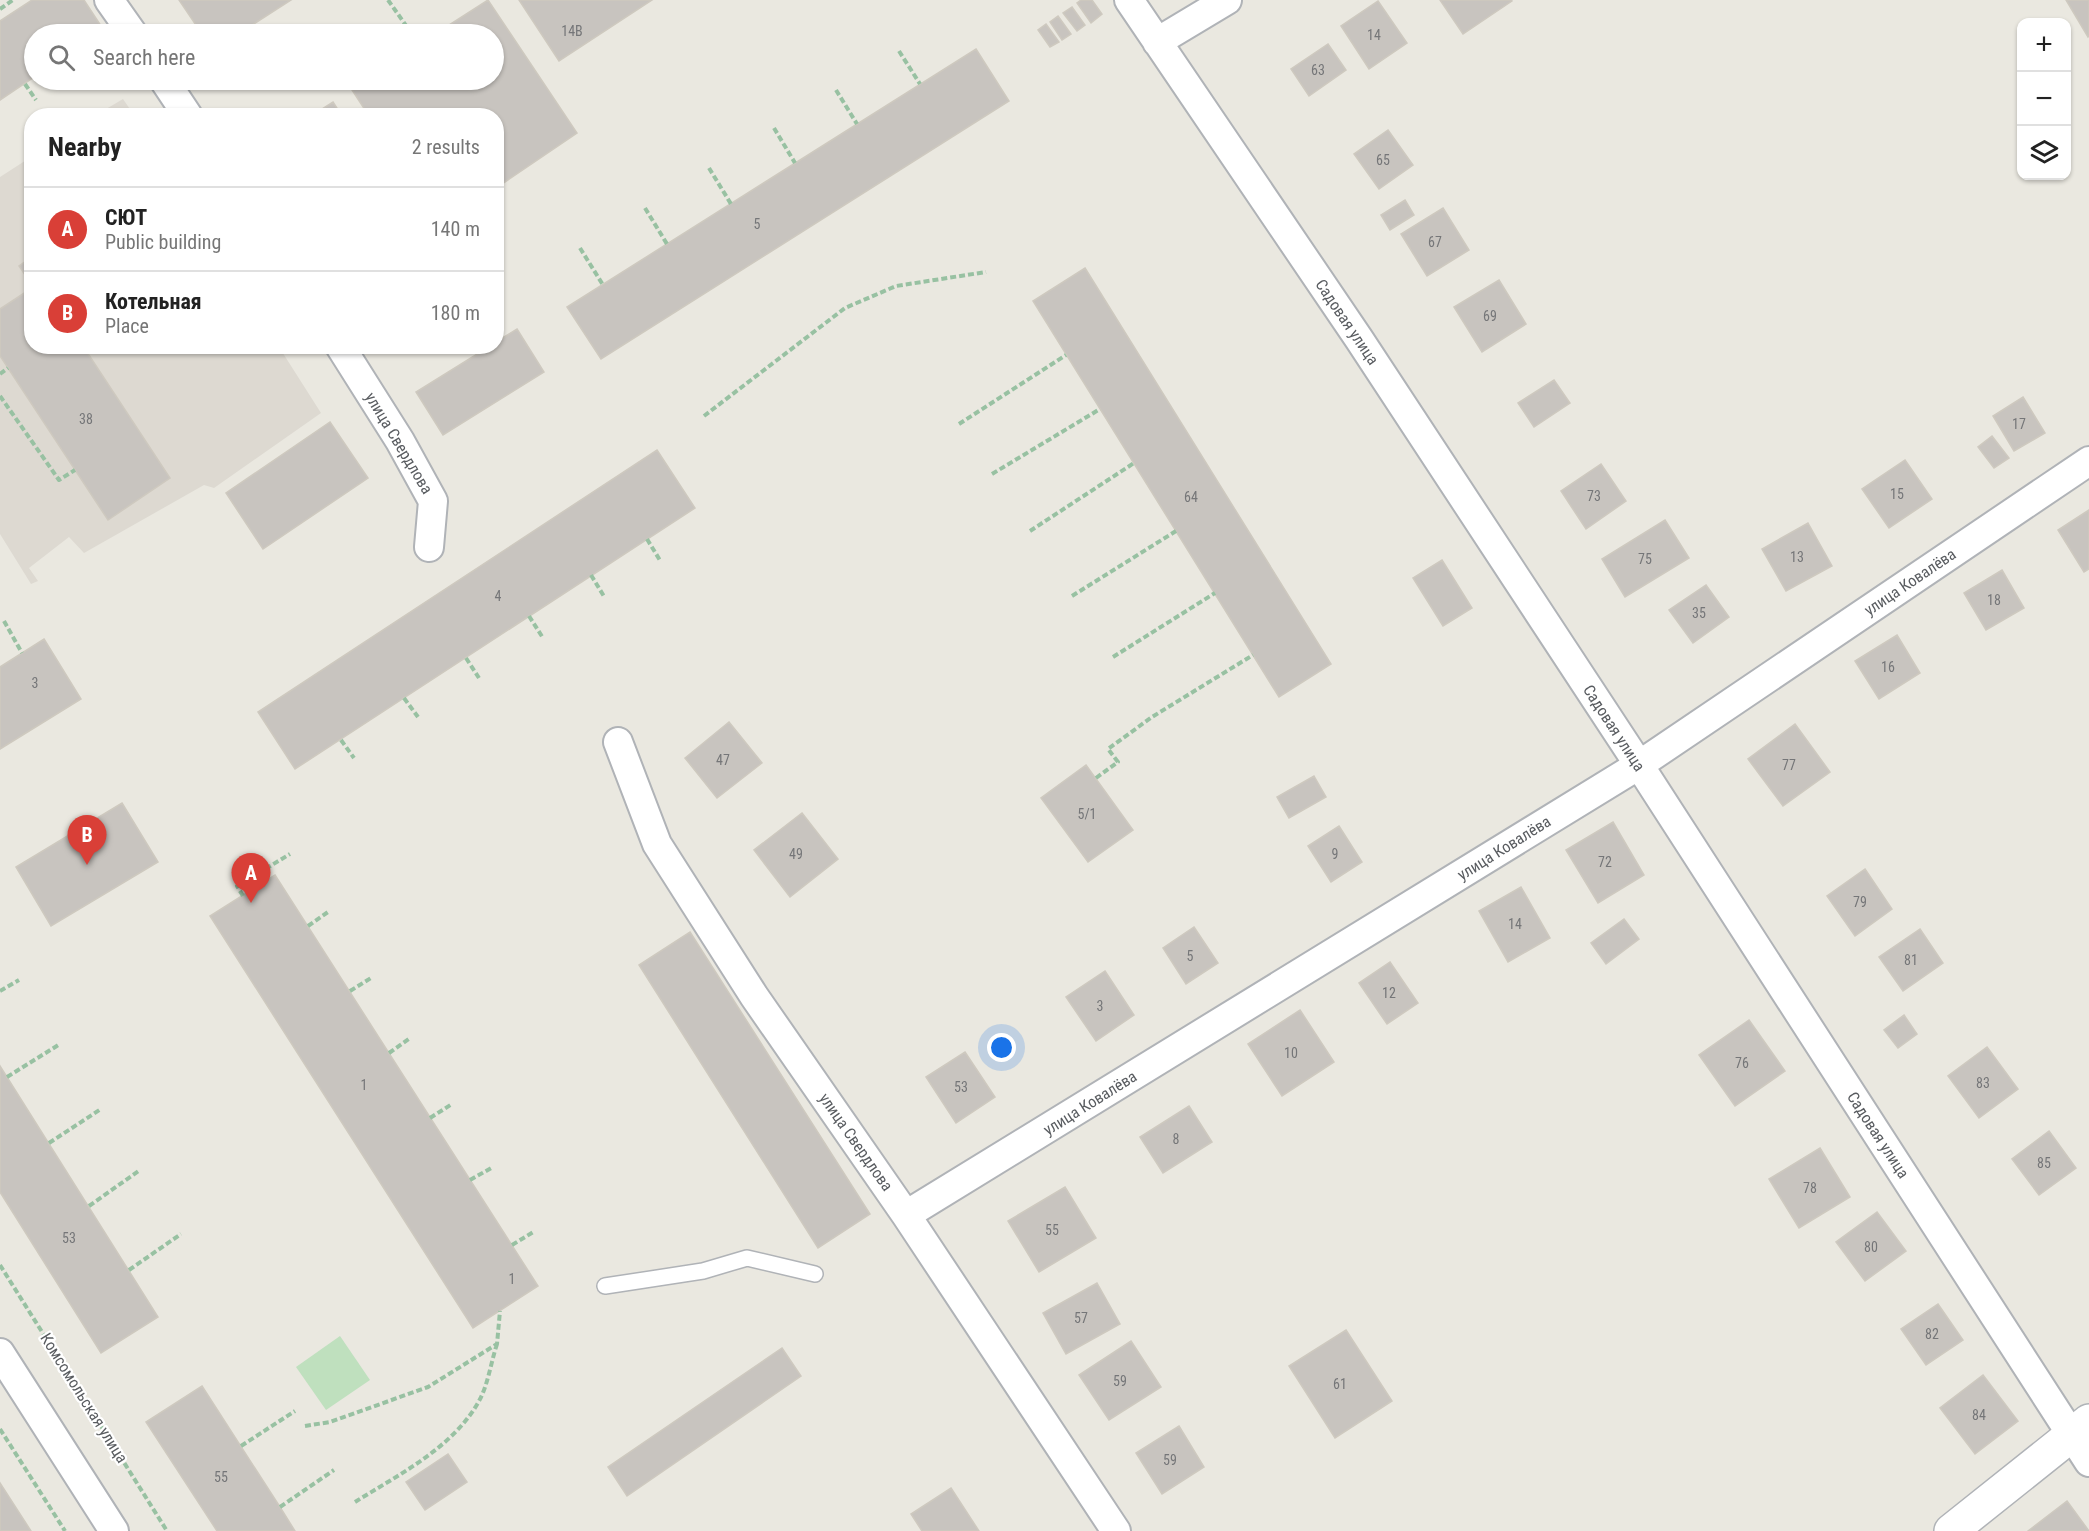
<!DOCTYPE html>
<meta charset="utf-8">
<style>
:root{--surface:#fff;--page:#f6f6f6;--text:#222;--muted:#767676;--line:#e0e0e0;--accent:#d93f37}
body{margin:0;font-family:"Roboto Condensed",sans-serif;background:var(--page);color:var(--text)}
.controls{position:absolute;right:18px;top:18px;display:grid;overflow:hidden;border-radius:12px;box-shadow:0 2px 4px #0004}
.controls button{width:54px;height:54px;display:grid;place-items:center;padding:0;border:0;border-bottom:2px solid var(--line);background:var(--surface);color:var(--text);font:30px sans-serif}
.you{position:absolute;left:1002px;top:1048px;width:21px;height:21px;margin:-15px;border:4px solid #fff;border-radius:50%;background:#1a73e8;box-shadow:0 0 0 9px #1a73e833}
.badge{display:grid;place-items:center;width:39px;height:39px;border-radius:50%;background:var(--accent);color:#fff;font-size:20px;font-weight:700}
.pin{position:absolute;translate:-50% -50px;filter:drop-shadow(0 2px 3px #0008)}
.pin::after{content:'';position:absolute;top:32px;width:21px;height:18px;background:inherit;clip-path:polygon(0 0,100% 0,50% 100%)}
.list{margin:0;padding:0;list-style:none}
h2{display:flex;justify-content:space-between;align-items:center;height:78px;margin:0;padding:0 24px;font-size:26px}
h2 small{font-size:20px;font-weight:400;color:var(--muted)}
.list li{display:grid;grid-template-columns:39px 1fr auto;gap:18px;align-items:center;box-sizing:border-box;height:84px;padding:0 24px;border-top:2px solid var(--line)}
.list b{display:block;font-size:22px;white-space:nowrap}
.list p{margin:0;font-size:20px;white-space:nowrap;color:var(--muted)}
.list em{font-size:20px;font-style:normal;color:var(--muted)}
.icon{flex:none;width:33px;height:33px;fill:none;stroke:currentColor;stroke-width:2;stroke-linecap:round;stroke-linejoin:round}
.map{position:relative;flex:none;width:2089px;height:1531px;overflow:hidden}
.search{position:absolute;background:var(--surface);box-shadow:0 2px 4px #0004;left:24px;top:24px;width:480px;height:66px;display:flex;align-items:center;gap:15px;box-sizing:border-box;padding:0 21px;border-radius:33px;color:var(--muted);font-size:22px}
.panel{position:absolute;background:var(--surface);box-shadow:0 2px 4px #0004;left:24px;top:108px;width:480px;height:246px;border-radius:24px}
.map>svg:first-child{display:block}
.education{fill:#ddd9d1}
.green{fill:#bfe0be}
.building{fill:#c8c4bf;stroke:#cec9bf;stroke-width:1.5}
.lines{fill:none;stroke-linecap:round;stroke-linejoin:round}
.service-casing{stroke:#b0b3b7;stroke-width:18}
.minor-casing{stroke:#b0b3b7;stroke-width:32}
.tertiary-casing{stroke:#b0b3b7;stroke-width:36}
.path{stroke:#98c1a2;stroke-width:4;stroke-dasharray:6 3;stroke-linecap:butt}
.service{stroke:#fff;stroke-width:15}
.minor{stroke:#fff;stroke-width:28}
.tertiary{stroke:#fff;stroke-width:33}
.labels{text-anchor:middle;dominant-baseline:central;stroke-width:4.5;stroke-linejoin:round;paint-order:stroke}
.number-label{font-size:14px;fill:#757678}
.street-label{font-size:16px;fill:#595c60;stroke:#fff}
</style>
<div class="map">
<svg width="2089" height="1531" viewBox="0 0 2089 1531">
<rect width="100%" height="100%" fill="#eae8e0"/>
<path class="education" d="M123 99 134 115H96Z
M31 157 32 346 279 347 321 413 214 488 204 485 84 553 69 537 29 568 38 581 31 584 0 534V177Z"/>
<path class="green" d="M340 1336 370 1380 326 1410 296 1367Z"/>
<path class="building" d="M32 0H84L105 32 101 34H34V77L0 100V21Z
M179 0H291L238 34H202Z
M488 0 577 133 496 188V116H369L352 90 368 80H494V34H435Z
M519 0H652L559 61Z
M1081 0H1092L1102 14 1091 23 1077 3Z
M1440 0H1511L1512 1 1463 34Z
M2066 0H2089V36L2088 37Z
M1378 1 1407 43 1369 69 1341 26Z
M1072 7 1085 25 1077 31 1063 13Z
M1058 16 1071 34 1062 40 1050 22Z
M1046 24 1059 42 1050 47 1038 30Z
M1328 44 1346 70 1309 96 1291 69Z
M976 49 1009 101 601 359 567 307Z
M333 102 342 116H311Z
M1388 130 1413 165 1379 189 1354 154Z
M1405 200 1414 215 1390 230 1381 215Z
M1443 208 1469 250 1427 276 1401 234Z
M32 257V285L19 266Z
M1085 268 1331 664 1279 697 1033 301Z
M1499 280 1526 324 1482 352 1454 307Z
M32 288V346H83L170 478 108 520 0 356V309Z
M517 329 544 372 443 435 416 392 490 346H496V342Z
M1554 380 1570 403 1534 427 1518 403Z
M2023 397 2045 433 2014 451 1993 416Z
M330 422 368 478 263 549 226 493Z
M1992 436 2009 458 1994 468 1978 447Z
M657 450 695 508 295 769 258 712Z
M1905 460 1932 499 1889 528 1862 489Z
M1601 464 1626 501 1586 529 1561 491Z
M2089 510V569L2084 572 2058 530Z
M1665 520 1689 558 1625 597 1602 559Z
M1808 523 1832 566 1786 591 1762 549Z
M1442 560 1472 608 1443 626 1413 578Z
M2002 570 2024 608 1986 630 1964 593Z
M1706 585 1729 617 1693 643 1669 610Z
M1897 635 1920 673 1879 699 1855 661Z
M44 639 81 699 0 749V667Z
M729 722 762 763 717 798 685 758Z
M1795 724 1830 772 1783 806 1748 759Z
M1086 765 1133 830 1088 862 1041 798Z
M1314 776 1326 797 1289 818 1277 797Z
M122 803 158 862 51 926 16 867Z
M802 813 838 859 790 897 754 850Z
M1613 822 1644 875 1598 903 1566 850Z
M1339 826 1362 862 1331 882 1308 846Z
M1865 869 1892 909 1855 936 1827 896Z
M275 875 538 1286 473 1328 210 916Z
M1521 887 1550 938 1508 962 1479 911Z
M1624 919 1639 939 1606 964 1591 943Z
M1194 927 1218 963 1186 984 1163 948Z
M1920 929 1943 963 1903 991 1879 957Z
M690 932 870 1214 818 1248 639 965Z
M1390 962 1418 1003 1387 1024 1359 983Z
M1105 971 1134 1015 1096 1041 1066 997Z
M1300 1010 1334 1062 1282 1096 1248 1044Z
M1904 1015 1917 1034 1898 1048 1884 1030Z
M1749 1020 1785 1071 1735 1106 1699 1055Z
M1987 1047 2018 1089 1979 1118 1948 1076Z
M965 1052 995 1097 956 1123 926 1077Z
M0 1066 158 1317 101 1353 0 1192Z
M1189 1106 1212 1142 1163 1173 1140 1137Z
M2049 1131 2076 1168 2039 1195 2012 1159Z
M1820 1148 1850 1197 1799 1228 1769 1179Z
M1065 1187 1096 1238 1039 1272 1008 1221Z
M1877 1212 1906 1251 1865 1281 1836 1242Z
M1097 1283 1120 1324 1066 1354 1043 1313Z
M1938 1304 1963 1340 1926 1365 1901 1329Z
M1346 1330 1392 1401 1335 1438 1289 1366Z
M1131 1341 1161 1387 1109 1420 1079 1375Z
M782 1348 801 1376 627 1496 608 1467Z
M1983 1375 2018 1421 1975 1454 1940 1408Z
M202 1386 280 1507 295 1531H217L146 1422Z
M1179 1426 1204 1467 1162 1494 1136 1453Z
M448 1454 467 1482 425 1510 406 1482Z
M0 1483 31 1531H0Z
M951 1488 979 1531H922L911 1514Z
M2067 1501 2089 1531H2028Z"/>
<g class="lines">
<g class="service-casing">
<path id="service" d="M605 1286 703 1271 747 1258 815 1274"/>
</g>
<g class="minor-casing">
<path id="minor" d="M109 0 133 34
M1129 0 1359 339 1639 765 2089 1462
M1157 42 1227 0
M164 80 188 116
M340 346 400 441 433 501 429 547
M618 742 657 844 754 996 906 1215 1116 1531
M906 1215 1639 765 2089 461
M0 1353 114 1531"/>
</g>
<g class="tertiary-casing">
<path id="tertiary" d="M1951 1531 2089 1421"/>
</g>
<path class="path" d="M388 0 412 34
M0 9 13 0
M899 51 920 84
M25 84 36 100
M836 90 857 124
M774 128 795 163
M709 168 731 204
M645 208 667 244
M580 248 603 285
M0 374 8 368
M0 396 59 480 75 470
M704 416 845 308 896 286 986 272
M959 424 1066 355
M992 474 1100 409
M1030 531 1134 463
M647 539 661 562
M591 575 605 598
M1072 596 1176 531
M529 616 543 638
M4 621 22 653
M1113 657 1215 593
M466 658 479 678
M404 698 418 717
M341 740 354 758
M1096 778 1118 762 1108 749 1152 717 1253 655
M243 896 237 886 290 854
M308 926 328 912
M0 991 19 980
M350 991 371 978
M389 1053 410 1038
M7 1077 60 1044
M430 1118 452 1104
M49 1143 101 1109
M470 1180 493 1167
M89 1206 140 1170
M512 1245 535 1231
M0 1265 167 1531
M129 1270 181 1234
M305 1426 330 1422 428 1387 497 1344 500 1311
M0 1429 65 1531
M241 1446 295 1411
M355 1502C398 1475 453 1448 479 1401 488 1385 491 1362 497 1344
M280 1507 334 1470"/>
<use href="#service" class="service"/>
<use href="#minor" class="minor"/>
<use href="#tertiary" class="tertiary"/>
</g>
<g class="labels">
<g class="number-label">
<text x="572" y="31">14В</text>
<text x="1374" y="35">14</text>
<text x="1318" y="70">63</text>
<text x="1383" y="160">65</text>
<text x="757" y="224">5</text>
<text x="1435" y="242">67</text>
<text x="1490" y="316">69</text>
<text x="86" y="419">38</text>
<text x="2019" y="424">17</text>
<text x="1897" y="494">15</text>
<text x="1594" y="496">73</text>
<text x="1191" y="497">64</text>
<text x="1797" y="557">13</text>
<text x="1645" y="559">75</text>
<text x="498" y="596">4</text>
<text x="1994" y="600">18</text>
<text x="1699" y="613">35</text>
<text x="1888" y="667">16</text>
<text x="35" y="683">3</text>
<text x="723" y="760">47</text>
<text x="1789" y="765">77</text>
<text x="1087" y="814">5/1</text>
<text x="796" y="854">49</text>
<text x="1335" y="854">9</text>
<text x="1605" y="862">72</text>
<text x="1860" y="902">79</text>
<text x="1515" y="924">14</text>
<text x="1190" y="956">5</text>
<text x="1911" y="960">81</text>
<text x="1389" y="993">12</text>
<text x="1100" y="1006">3</text>
<text x="1291" y="1053">10</text>
<text x="1742" y="1063">76</text>
<text x="1983" y="1083">83</text>
<text x="364" y="1085">1</text>
<text x="961" y="1087">53</text>
<text x="1176" y="1139">8</text>
<text x="2044" y="1163">85</text>
<text x="1810" y="1188">78</text>
<text x="1052" y="1230">55</text>
<text x="69" y="1238">53</text>
<text x="1871" y="1247">80</text>
<text x="512" y="1279">1</text>
<text x="1081" y="1318">57</text>
<text x="1932" y="1334">82</text>
<text x="1120" y="1381">59</text>
<text x="1340" y="1384">61</text>
<text x="1979" y="1415">84</text>
<text x="1170" y="1460">59</text>
<text x="221" y="1477">55</text>
</g>
<g class="street-label">
<text transform="translate(1347 322) rotate(56)">Садовая улица</text>
<text transform="translate(399 443) rotate(59)">улица Свердлова</text>
<text transform="translate(1910 582) rotate(-34)">улица Ковалёва</text>
<text transform="translate(1614 728) rotate(57)">Садовая улица</text>
<text transform="translate(1504 848) rotate(-32)">улица Ковалёва</text>
<text transform="translate(1090 1103) rotate(-32)">улица Ковалёва</text>
<text transform="translate(1878 1135) rotate(57)">Садовая улица</text>
<text transform="translate(856 1142) rotate(55)">улица Свердлова</text>
<text transform="translate(84 1398) rotate(58)">Комсомольская улица</text>
</g>
</g>
</svg>
<div class="controls">
<button>+</button>
<button>−</button>
<button><svg class="icon" aria-label="layers" viewBox="0 0 24 24"><path d="M12 4l9 5-9 5-9-5zM3 14l9 5 9-5"/></svg></button>
</div>
<div class="you"></div>
<div class="pin badge" style="left:251px;top:903px">A</div>
<div class="pin badge" style="left:87px;top:865px">B</div>
<div class="search"><svg class="icon" aria-label="search" viewBox="0 0 24 24"><circle cx="10" cy="10" r="6"/><path d="M15 15l6 6"/></svg>Search here</div>
<section class="panel">
<h2>Nearby<small>2 results</small></h2>
<ul class="list">
<li><span class="badge">A</span><div><b>СЮТ</b><p>Public building</p></div><em>140 m</em></li>
<li><span class="badge">B</span><div><b>Котельная</b><p>Place</p></div><em>180 m</em></li>
</ul>
</section>
</div>
